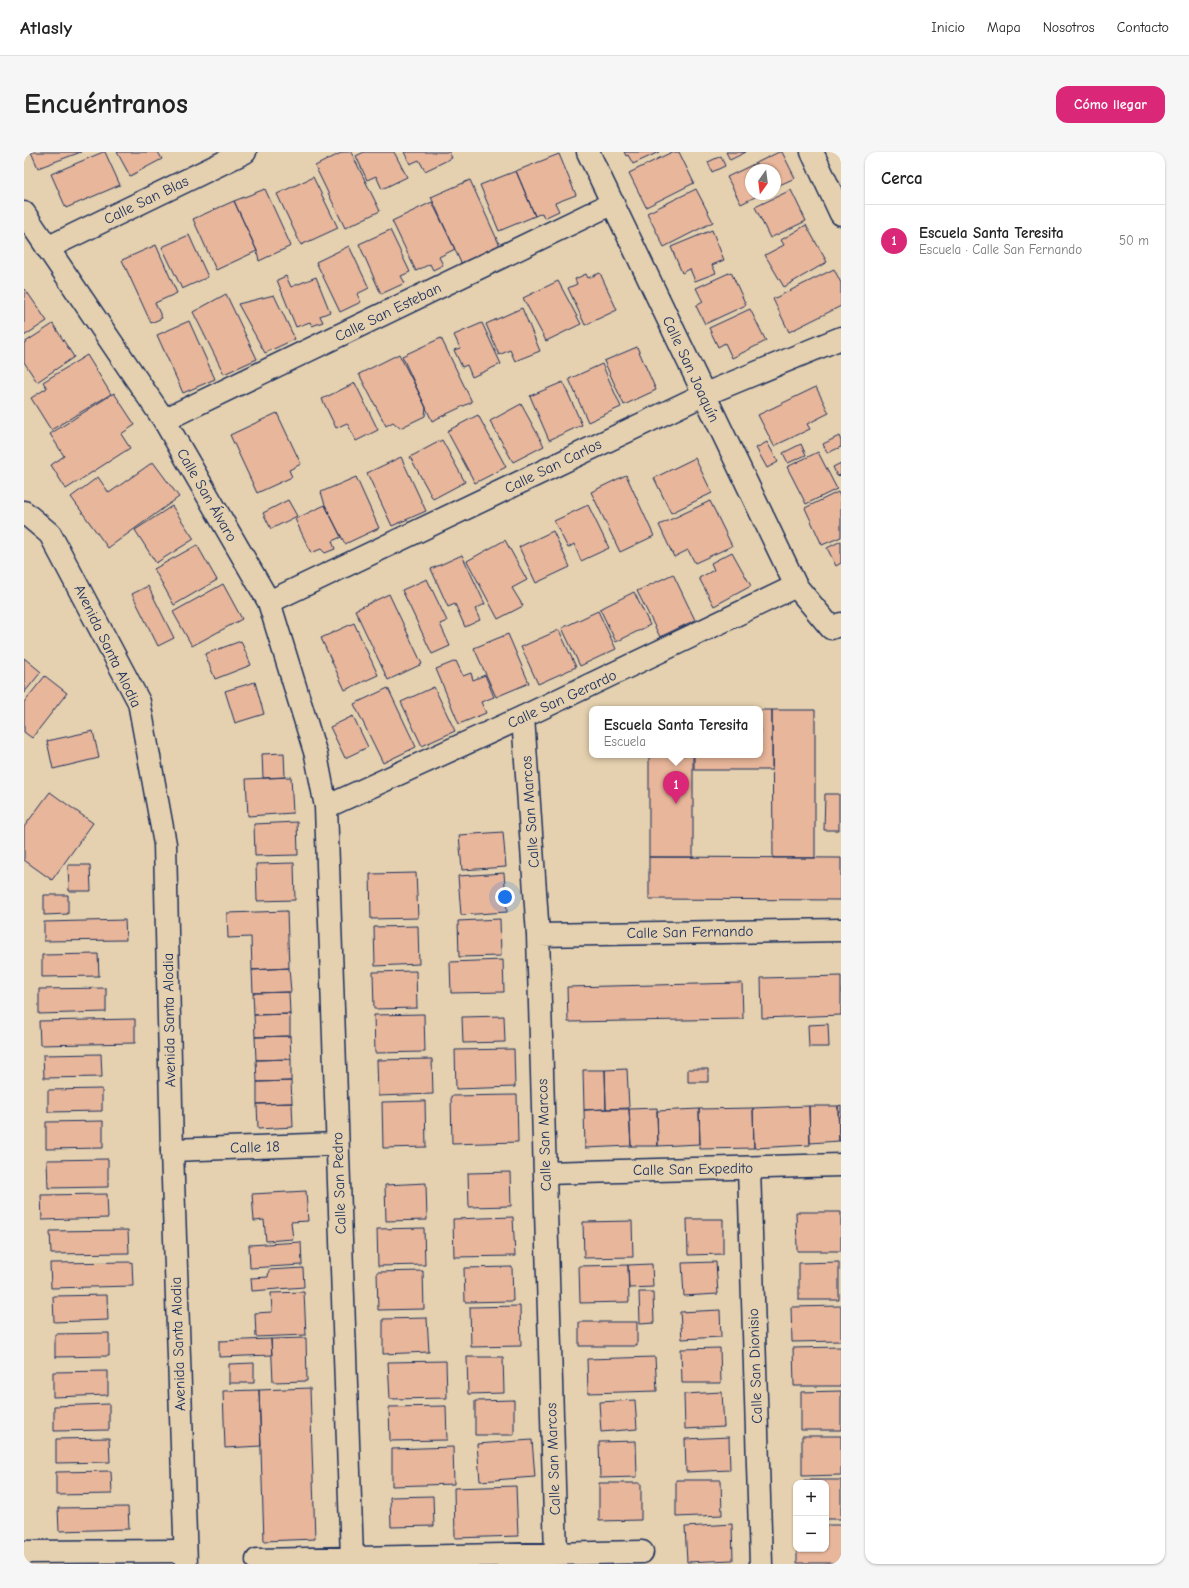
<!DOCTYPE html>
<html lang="es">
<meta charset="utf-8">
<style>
:root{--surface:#fff;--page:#f6f6f6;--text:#222;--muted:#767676;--line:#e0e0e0;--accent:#db2777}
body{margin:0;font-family:"Comic Neue",sans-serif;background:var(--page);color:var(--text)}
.controls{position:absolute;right:12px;bottom:12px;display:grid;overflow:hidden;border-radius:8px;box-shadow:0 1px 3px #0004}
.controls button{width:36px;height:36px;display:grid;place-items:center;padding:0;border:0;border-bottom:1px solid var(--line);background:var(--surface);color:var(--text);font:20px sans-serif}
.compass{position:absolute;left:721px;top:12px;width:36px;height:36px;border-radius:50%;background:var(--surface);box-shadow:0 1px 3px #0004;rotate:194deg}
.you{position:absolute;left:481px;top:745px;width:14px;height:14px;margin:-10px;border:3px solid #fff;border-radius:50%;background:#1a73e8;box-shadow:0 0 0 6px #1a73e833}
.badge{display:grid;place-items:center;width:26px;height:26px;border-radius:50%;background:var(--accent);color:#fff;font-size:13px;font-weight:700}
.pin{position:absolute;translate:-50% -33px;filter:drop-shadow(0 1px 2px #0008)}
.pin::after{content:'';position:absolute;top:21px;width:14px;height:12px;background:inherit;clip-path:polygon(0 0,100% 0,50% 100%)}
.popup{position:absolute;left:565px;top:554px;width:174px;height:52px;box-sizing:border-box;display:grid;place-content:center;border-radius:8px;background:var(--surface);filter:drop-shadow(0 1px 3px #0005);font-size:13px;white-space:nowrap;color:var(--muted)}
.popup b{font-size:15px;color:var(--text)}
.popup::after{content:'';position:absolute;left:50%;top:100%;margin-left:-8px;border:8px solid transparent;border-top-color:var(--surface)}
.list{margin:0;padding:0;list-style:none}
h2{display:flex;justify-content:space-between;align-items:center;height:52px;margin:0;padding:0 16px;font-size:17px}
h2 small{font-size:13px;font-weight:400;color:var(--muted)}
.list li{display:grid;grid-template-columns:26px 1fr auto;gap:12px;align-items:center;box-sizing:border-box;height:72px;padding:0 16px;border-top:1px solid var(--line)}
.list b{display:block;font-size:15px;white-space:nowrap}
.list p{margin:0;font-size:13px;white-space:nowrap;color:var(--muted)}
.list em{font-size:13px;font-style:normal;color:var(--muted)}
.map{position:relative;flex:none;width:817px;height:1412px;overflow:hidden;border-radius:12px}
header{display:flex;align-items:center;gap:24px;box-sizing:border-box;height:56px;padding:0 20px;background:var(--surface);border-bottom:1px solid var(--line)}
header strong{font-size:19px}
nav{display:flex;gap:22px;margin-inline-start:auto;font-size:14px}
.intro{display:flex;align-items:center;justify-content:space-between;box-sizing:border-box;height:96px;padding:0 24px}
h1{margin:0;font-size:28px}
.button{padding:10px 18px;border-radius:12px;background:var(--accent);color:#fff;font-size:14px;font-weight:700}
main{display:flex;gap:24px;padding:0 24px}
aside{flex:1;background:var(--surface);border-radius:12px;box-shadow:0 1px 3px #0004}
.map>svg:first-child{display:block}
.building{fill:#e8b69a;stroke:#1b2f5e}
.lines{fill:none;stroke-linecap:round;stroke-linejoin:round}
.minor-casing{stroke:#1b2f5e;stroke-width:25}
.tertiary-casing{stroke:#1b2f5e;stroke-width:25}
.minor{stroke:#e5d1af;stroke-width:22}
.tertiary{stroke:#e5d1af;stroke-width:22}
.labels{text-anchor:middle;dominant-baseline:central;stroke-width:4;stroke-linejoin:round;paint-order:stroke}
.street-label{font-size:15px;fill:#1b2f5e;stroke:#e5d1af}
</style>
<header>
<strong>Atlasly</strong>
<nav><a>Inicio</a><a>Mapa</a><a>Nosotros</a><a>Contacto</a></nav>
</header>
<div class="intro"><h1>Encuéntranos</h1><a class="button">Cómo llegar</a></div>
<main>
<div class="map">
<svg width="817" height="1412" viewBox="0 0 817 1412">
<rect width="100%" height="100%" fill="#e5d1af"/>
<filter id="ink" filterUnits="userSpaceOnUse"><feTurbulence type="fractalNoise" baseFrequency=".025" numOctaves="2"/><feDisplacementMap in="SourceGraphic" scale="8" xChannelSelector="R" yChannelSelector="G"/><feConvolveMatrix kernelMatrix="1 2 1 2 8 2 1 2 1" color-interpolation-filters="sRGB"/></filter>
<g filter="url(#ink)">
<path class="building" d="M7 0H57L14 16Z
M79 0H81L96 33 42 56 27 22Z
M93 0H134L138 7 106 24Z
M319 0H327L356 59 321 76 291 14Z
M340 0H370L383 25 358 37 352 24 343 28 332 4Z
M380 0H425L428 6 401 19 395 8 386 12Z
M600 0H635L609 12 604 3 602 4Z
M648 0H655L670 31 622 55 605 21Z
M702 0H722L706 8Z
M755 0H758L771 26 751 35V18H727V42H737L717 52 703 25Z
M535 2 552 43 531 51 535 59 520 66 518 61 511 64 492 19Z
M697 4 701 14 688 20 684 10Z
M492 19 511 64 475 79 456 33Z
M289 25 314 76 277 93 253 42Z
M446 28 476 94 437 111 407 45Z
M241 37 267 94 235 109 233 99 210 49Z
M672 37 689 70 640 95 623 61Z
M767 38 782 69 746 86 731 55Z
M210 49 233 99 192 118 169 67Z
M408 50 431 97 415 105 419 113 409 118 406 112 392 119 368 69Z
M782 73 803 110 760 135 741 103 760 93 757 88Z
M366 78 386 120 377 124 381 131 357 142 335 92Z
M688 78 700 108 688 113 692 121 671 129 666 117 658 121 647 95Z
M165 83 184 125 158 137 138 95Z
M132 93 153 141 131 151 138 166 127 171 98 108Z
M325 94 345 136 333 142 337 150 316 160 292 110Z
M810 117 817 131V154L765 180 749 147Z
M707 120 722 153 681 172 672 154 679 150 672 136Z
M576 121 593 158 561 173 544 136 553 132 551 127 562 122 564 126Z
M262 124 267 135 292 125 306 160 296 164 299 170 288 174 286 170 272 175 253 128Z
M534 129 557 172 522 189 499 146Z
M0 137H1L23 169 0 184Z
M202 142 233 207 200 222 169 160Z
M250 143 271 187 241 201 214 152Z
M498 156 516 199 491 209 486 198 475 203 462 172Z
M726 157 742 189 708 206 701 191 694 195 685 176Z
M165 169 191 227 159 241 133 183Z
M458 171 477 212 448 225 443 213 438 215 430 198 436 196 430 183Z
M29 172 50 205 13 230 0 210V191Z
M417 186 448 250 408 269 378 204Z
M613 195 632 238 600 253 580 209Z
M375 202 402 255 401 264 376 276 369 270 362 274 335 222Z
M63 203 87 242 27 278 7 246 23 236 19 230Z
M578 212 597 255 564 270 545 227Z
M539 230 558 273 525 288 506 244Z
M331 231 354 278 332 289 323 271 312 276 298 247Z
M792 235 805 261 783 272 786 277 750 294 734 263Z
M90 241 111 273 97 282 106 296 42 337 27 313 40 304 26 282Z
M497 252 520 294 489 310 466 269Z
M253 261 277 312 265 318 268 325 233 341 206 283Z
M454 263 482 315 451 331 423 279Z
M815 284 817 289V295L803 301 799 292Z
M418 288 441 330 409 347 386 305Z
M743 290 754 310 743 316 732 296Z
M777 292 782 303 764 311 759 301Z
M794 300 813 337 782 352 763 315Z
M377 305 402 359 368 374 343 321Z
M671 306 688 341 647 361 630 326Z
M129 310 155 345 84 396 47 345 74 325 85 341Z
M817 311V323L813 324 809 315Z
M602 323 630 384 596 400 567 340Z
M332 325 355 376 321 392 301 353 297 340Z
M814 340 817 347V385L798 393 781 356Z
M264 348 273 364 247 377 239 361Z
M686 349 708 394 671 411 664 398 650 405 635 373Z
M301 353 317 385 308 389 311 397 301 401 297 397 287 401 271 367Z
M564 353 585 396 557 409 550 392 544 396 530 369Z
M148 354 170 387 132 411 111 378Z
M529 379 546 415 512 431 495 395Z
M481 388 503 428 488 436 499 454 474 467 443 409Z
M817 389V411L812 414 803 396Z
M173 393 193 428 150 453 130 417Z
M708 400 727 434 690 454 675 426 690 418 687 411Z
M438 403 461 452 451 457 456 468 441 475 431 452 424 455 407 417Z
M649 422 671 468 636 485 613 439Z
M403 427 423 469 416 472 426 494 408 502 378 438Z
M199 432 218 467 168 494 149 460Z
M124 434 150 486 134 494 108 442Z
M610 440 626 473 592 490 576 457Z
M365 442 398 512 364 528 331 458Z
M574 459 592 497 556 514 538 476Z
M330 471 354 523 321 538 297 486Z
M535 478 552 515 514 532 497 495Z
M484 482 505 531 472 545 450 496Z
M217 489 227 513 191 527 181 502Z
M0 506 17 520 0 541Z
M432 509 439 524 447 521 449 528 461 523 470 545 457 550 462 561 435 572 412 517Z
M21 524 43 541 8 586 0 580V550Z
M231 530 240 562 211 571 201 539Z
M410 535 431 579 398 594 377 550Z
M364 536 392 595 359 611 330 552Z
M736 558H748V618H670V603H736Z
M748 558H791V706H749Z
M329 564 344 595 321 606 306 575Z
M69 579 75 606 29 617 23 589Z
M260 601 261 625 239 626 238 602Z
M625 603H669V705H625Z
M267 625 269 661 224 664 222 627Z
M26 640 69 671 28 728 0 708V675Z
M801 642H815V678H800Z
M273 670 274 703 231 704 230 672Z
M479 680 482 715 438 718 435 683Z
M625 705 817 706V748L625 747Z
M270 711 271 748 233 749 232 712Z
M44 713H66L67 739H45Z
M392 721 394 766 347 767 346 722Z
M480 721 483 760 437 763 434 724Z
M20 743H44V762L20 763Z
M263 759 265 816 228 818 227 785 204 786 203 761Z
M476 767 477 804 435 805 434 769Z
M101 768 102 788 20 789V770Z
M394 774 395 812 351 814 350 775Z
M74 802 75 824 18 825V803Z
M479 808 480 840 427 841 426 810Z
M265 816 267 840 229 841 228 818Z
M392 819 393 856 350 857 349 820Z
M817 824V863L738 866 737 826Z
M718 831 719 867 544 870 543 835Z
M82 836V860L15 862V837Z
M265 840 266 862 230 863 229 841Z
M266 862V884L231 885 230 863Z
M400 862 401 900 351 901 350 863Z
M480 864 481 890 439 891 438 865Z
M111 867V891L16 893 15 869Z
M804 872 805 895H785L784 873Z
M266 884 267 907 232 908 231 885Z
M490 897 491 935 432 937 431 898Z
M77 902 78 925 20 926 19 903Z
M267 907V929L233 930 232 908Z
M408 907 409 942 354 944 353 908Z
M603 917 605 956 582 957 581 918Z
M664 917H684V930H664Z
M559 918H581L582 957 560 958Z
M267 929 268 951 233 952V930Z
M78 937V959L24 960V938Z
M493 943 494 990 428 992 427 944Z
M401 949 402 995 359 996 358 950Z
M268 951 269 975 234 977 233 952Z
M817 953V989H815L814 954Z
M785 954H814L815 989 786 991Z
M785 954 786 993 730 996 729 956Z
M633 956 634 994H607L605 957Z
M729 956 730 996 676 997 675 957Z
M582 957H605L607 994 561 996 560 958Z
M675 957 676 992 634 994 633 959Z
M79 969V996L22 997V970Z
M84 1007V1035L24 1036 23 1008Z
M486 1020 487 1054 445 1055 444 1021Z
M402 1031 403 1068 362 1069 361 1033Z
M282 1039 284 1069 267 1070 269 1087 242 1089 240 1068 230 1069 228 1042Z
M83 1042 84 1066 18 1068 17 1043Z
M772 1060H817V1099H773Z
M489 1065 491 1104 430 1105 429 1067Z
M663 1067H699V1102L664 1103Z
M608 1069 609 1105 560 1106 559 1070Z
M400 1076 401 1113 354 1114 353 1077Z
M104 1078 105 1101 27 1102 26 1079Z
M277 1090 278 1113 226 1116 225 1093Z
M108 1110 109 1134 27 1136 26 1111Z
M692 1110 694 1142 660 1144 658 1111Z
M815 1110V1148H775V1111Z
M628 1112 629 1135 605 1136 604 1113Z
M604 1113 605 1150 556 1151 555 1114Z
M488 1115 489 1149 441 1150 440 1116Z
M279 1116 280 1135 228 1139 227 1126 244 1125 245 1118Z
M399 1119 400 1157 354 1158 353 1120Z
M280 1140 282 1183 232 1185 231 1161 248 1160 247 1141Z
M615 1140H629L630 1171 616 1172Z
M83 1143 84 1168 30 1170 29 1144Z
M496 1154 497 1194 447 1195 446 1155Z
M817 1154V1189L768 1190 767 1155Z
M696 1158 697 1185 658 1187 656 1160Z
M403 1166 405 1200 359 1202V1167Z
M555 1170H613V1194H555Z
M85 1181V1204L31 1205V1182Z
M282 1186 283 1229 249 1230 247 1187Z
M247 1187 248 1203 195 1205V1189Z
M817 1195V1234H770L769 1196Z
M696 1196 697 1231H658L657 1197Z
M443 1205H479L480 1241 444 1242Z
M631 1205 633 1239 564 1241 563 1207Z
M422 1209 423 1246 366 1247 364 1210Z
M230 1211V1231H205V1212Z
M84 1219V1243L29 1245V1220Z
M286 1236 291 1387 240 1389 235 1238Z
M235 1238 237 1294 201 1296 199 1239Z
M817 1239V1278H777V1240Z
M698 1240 700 1275 661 1277 660 1242Z
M490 1248V1283H451V1249Z
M611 1248 613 1277 577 1280 575 1250Z
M85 1252V1278L30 1279V1254Z
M422 1254 423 1288 366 1289 365 1255Z
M778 1284H817V1323L778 1324Z
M705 1285 706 1318 662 1320 661 1287Z
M85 1286 86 1310 32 1311V1287Z
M508 1288 511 1325 456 1329 453 1292Z
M612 1289 613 1325 576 1326 575 1290Z
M429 1295 430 1332 368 1334V1297Z
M87 1319 88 1342 32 1343V1320Z
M652 1328H697L698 1363 652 1365Z
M780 1328H817V1367H802V1331H780Z
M575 1331H617V1368L575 1369Z
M492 1334 494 1384 431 1386 430 1336Z
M409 1344 410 1374 367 1375 366 1345Z
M104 1355 105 1377 35 1379 34 1356Z
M708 1372 709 1408 663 1410 661 1375Z
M802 1373H817V1411H773V1397H802Z"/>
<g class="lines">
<g class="minor-casing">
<path id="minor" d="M564 0 772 434 807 476 817 472
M788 0 817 62
M0 61 140 268 245 450 292 603 302 655 328 1406
M23 96 221 0
M140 268 589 51
M245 450 679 243 817 186
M499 565 514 783 532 1402
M302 655 499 565 772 434
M514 783 817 778
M148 998 313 992
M725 1016 737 1412
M521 1021 817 1013
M0 1400 161 1399
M233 1408 618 1400"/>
</g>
<g class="tertiary-casing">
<path id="tertiary" d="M0 360 26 382 115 550 141 692 148 998 162 1412"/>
</g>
<use href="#minor" class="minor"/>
<use href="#tertiary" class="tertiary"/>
</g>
</g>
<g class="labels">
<g class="street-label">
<text transform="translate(122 48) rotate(-26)">Calle San Blas</text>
<text transform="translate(364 160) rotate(-26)">Calle San Esteban</text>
<text transform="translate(667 217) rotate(65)">Calle San Joaquín</text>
<text transform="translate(529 314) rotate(-26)">Calle San Carlos</text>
<text transform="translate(183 343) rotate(60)">Calle San Álvaro</text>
<text transform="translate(84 494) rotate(64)">Avenida Santa Alodia</text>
<text transform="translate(538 547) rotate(-25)">Calle San Gerardo</text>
<text transform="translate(506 660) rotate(-94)">Calle San Marcos</text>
<text transform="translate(666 780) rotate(-1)">Calle San Fernando</text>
<text transform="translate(145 868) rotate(-91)">Avenida Santa Alodia</text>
<text transform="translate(520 983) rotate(-92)">Calle San Marcos</text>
<text transform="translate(231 995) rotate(-2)">Calle 18</text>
<text transform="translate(669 1017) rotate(-1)">Calle San Expedito</text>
<text transform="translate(315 1031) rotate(-92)">Calle San Pedro</text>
<text transform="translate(154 1192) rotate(-92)">Avenida Santa Alodia</text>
<text transform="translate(731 1214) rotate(-92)">Calle San Dionisio</text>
<text transform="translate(529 1307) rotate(-92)">Calle San Marcos</text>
</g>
</g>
</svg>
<div class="controls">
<button>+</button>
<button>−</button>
</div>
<svg class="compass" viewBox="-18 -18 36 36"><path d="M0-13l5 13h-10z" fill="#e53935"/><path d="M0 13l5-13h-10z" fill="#767676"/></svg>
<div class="you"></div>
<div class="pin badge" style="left:652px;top:652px">1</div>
<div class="popup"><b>Escuela Santa Teresita</b>Escuela</div>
</div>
<aside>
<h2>Cerca<small></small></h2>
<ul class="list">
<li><span class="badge">1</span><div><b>Escuela Santa Teresita</b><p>Escuela · Calle San Fernando</p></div><em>50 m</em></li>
</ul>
</aside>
</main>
